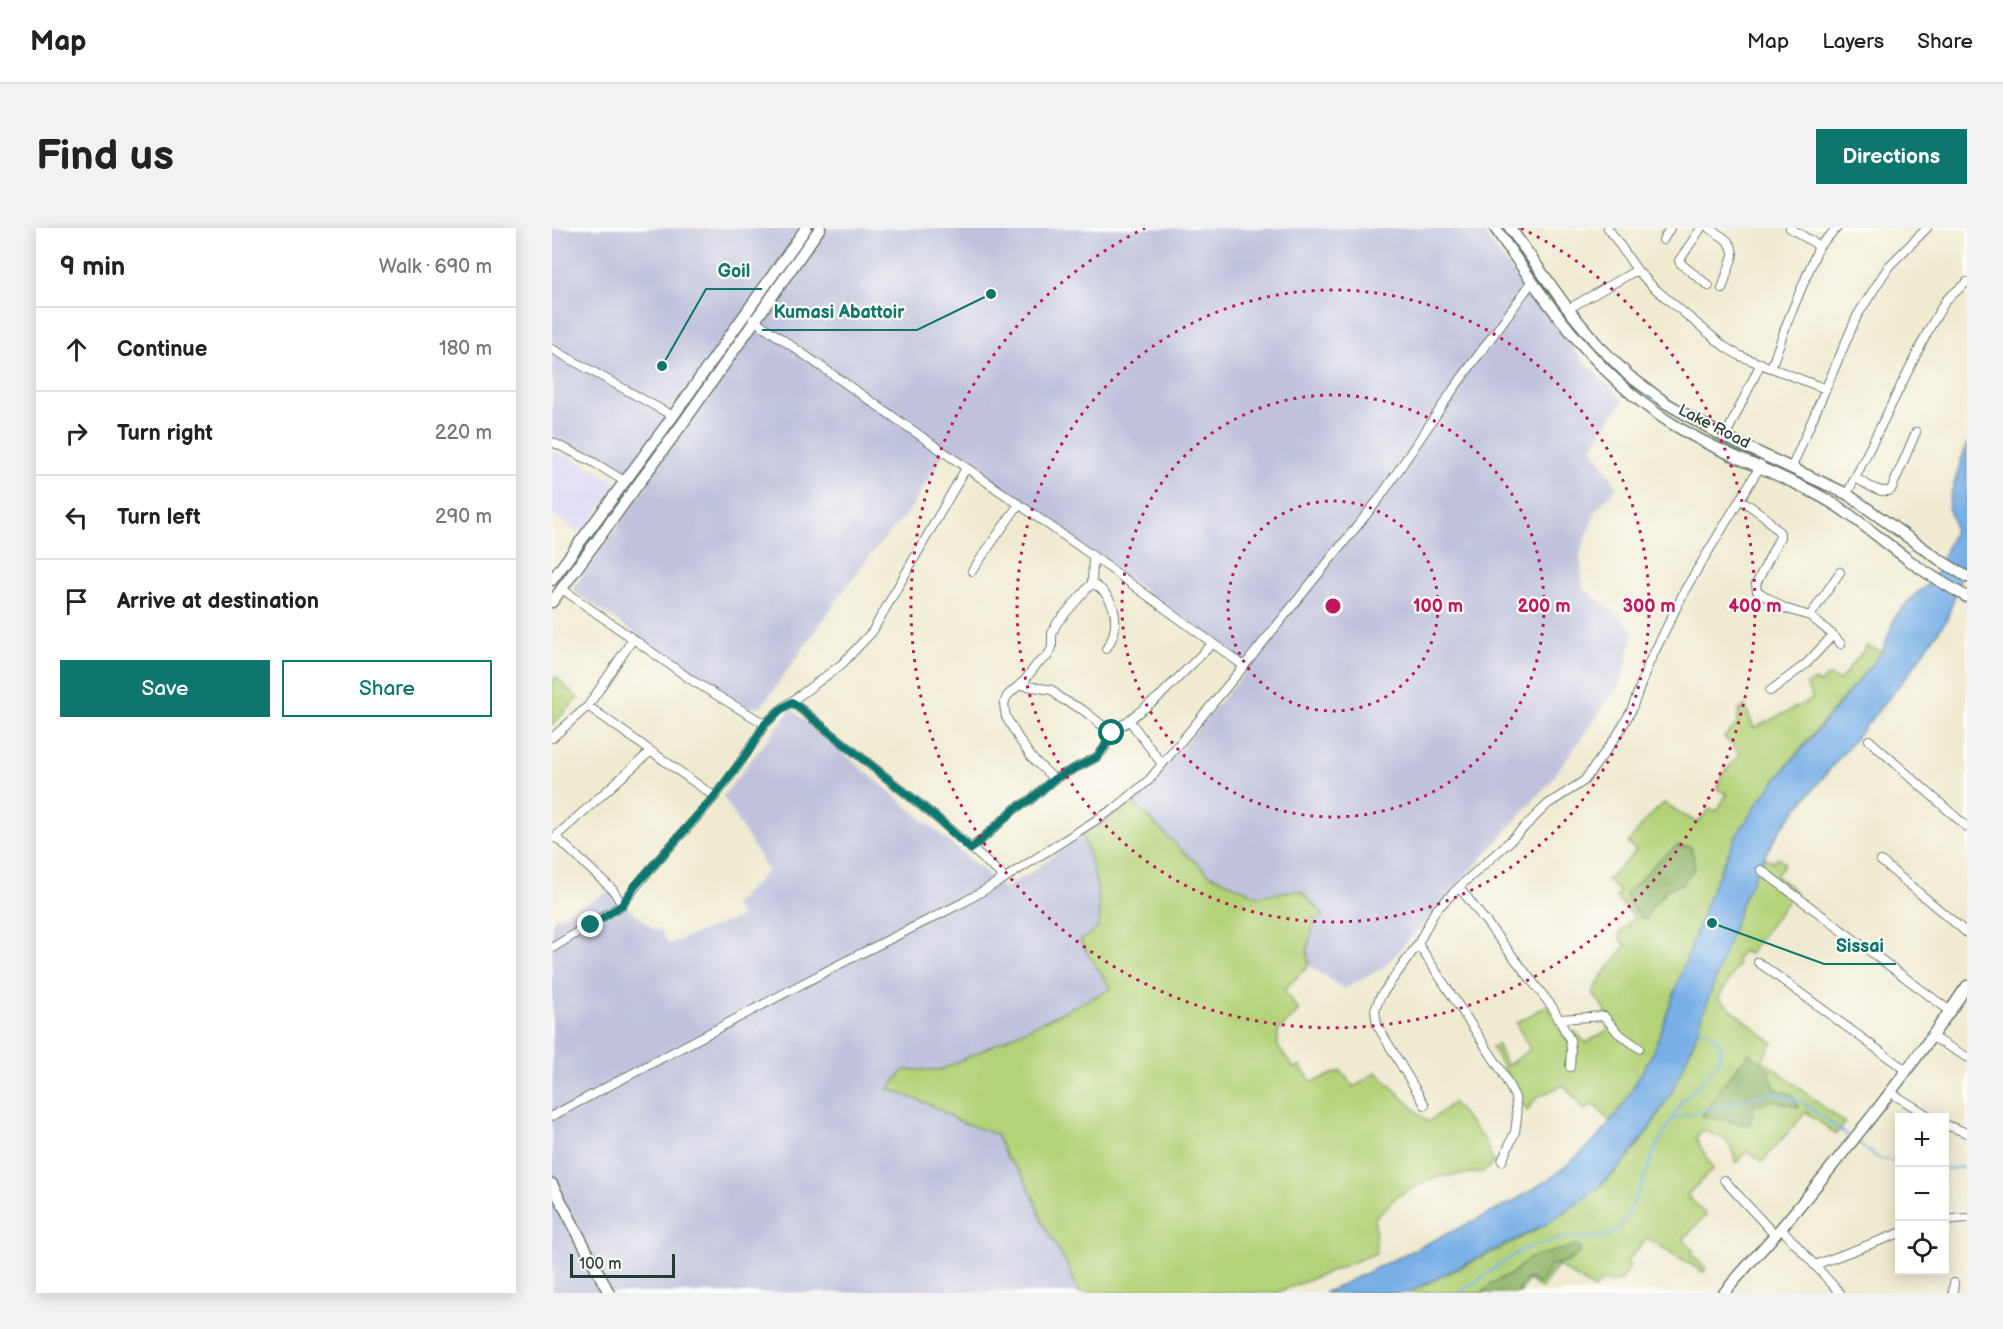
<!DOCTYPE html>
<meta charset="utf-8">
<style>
:root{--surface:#fff;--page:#f2f2f2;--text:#222;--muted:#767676;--line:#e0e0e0;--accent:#0f766e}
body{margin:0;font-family:"Balsamiq Sans",sans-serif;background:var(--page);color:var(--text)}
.controls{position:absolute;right:18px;bottom:18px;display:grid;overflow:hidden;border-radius:0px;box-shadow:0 3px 15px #0003}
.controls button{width:54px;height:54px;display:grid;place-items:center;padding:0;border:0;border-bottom:2px solid var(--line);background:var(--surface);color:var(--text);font:30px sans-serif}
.scale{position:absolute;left:18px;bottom:15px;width:105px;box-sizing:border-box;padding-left:6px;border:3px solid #1f3d34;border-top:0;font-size:16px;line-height:21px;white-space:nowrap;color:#1f3d34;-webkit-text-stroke:4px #fdfcf7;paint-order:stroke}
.stop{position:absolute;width:18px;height:18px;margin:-14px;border:4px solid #0f766e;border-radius:50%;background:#fff}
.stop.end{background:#0f766e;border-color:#fff;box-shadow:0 2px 6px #0008}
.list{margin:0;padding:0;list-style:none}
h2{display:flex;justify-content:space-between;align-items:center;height:78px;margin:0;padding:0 24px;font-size:26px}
h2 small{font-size:20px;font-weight:400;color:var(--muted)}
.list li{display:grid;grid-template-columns:39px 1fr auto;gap:18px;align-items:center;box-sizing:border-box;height:84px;padding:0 24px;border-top:2px solid var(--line)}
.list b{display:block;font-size:22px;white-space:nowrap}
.list em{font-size:20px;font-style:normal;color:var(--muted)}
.actions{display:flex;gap:12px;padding:18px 24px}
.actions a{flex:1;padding:14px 0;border:2px solid var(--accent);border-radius:0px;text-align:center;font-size:21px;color:var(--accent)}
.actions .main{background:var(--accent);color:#fff}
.icon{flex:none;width:33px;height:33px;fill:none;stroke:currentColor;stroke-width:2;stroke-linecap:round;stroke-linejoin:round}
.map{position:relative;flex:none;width:1415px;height:1065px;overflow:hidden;border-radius:0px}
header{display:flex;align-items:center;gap:36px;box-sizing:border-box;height:84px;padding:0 30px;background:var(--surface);border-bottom:2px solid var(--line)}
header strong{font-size:28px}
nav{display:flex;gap:33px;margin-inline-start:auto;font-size:21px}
.intro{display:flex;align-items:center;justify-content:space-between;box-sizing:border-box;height:144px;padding:0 36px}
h1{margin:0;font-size:42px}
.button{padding:15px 27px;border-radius:0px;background:var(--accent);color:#fff;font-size:21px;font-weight:700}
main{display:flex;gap:36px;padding:0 36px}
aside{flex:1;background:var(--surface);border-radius:0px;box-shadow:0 3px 15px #0003}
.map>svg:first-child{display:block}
.built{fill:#dad6f7}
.industrial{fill:#c0c2dd}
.green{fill:#b4d278;stroke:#6a8856;stroke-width:1.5;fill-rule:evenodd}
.forest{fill:#8fb468;stroke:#57784e;stroke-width:1.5}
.water{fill:#78afe7;stroke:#4c768e;stroke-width:1.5}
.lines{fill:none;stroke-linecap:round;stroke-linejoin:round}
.stream{stroke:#78afe7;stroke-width:2}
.street-casing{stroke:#687a6b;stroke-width:10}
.secondary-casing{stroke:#687a6b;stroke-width:13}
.street{stroke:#fff;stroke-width:8}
.secondary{stroke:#fff;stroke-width:10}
.route{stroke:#0f766e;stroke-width:8}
.ring{fill:none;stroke:#c2185b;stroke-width:3;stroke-dasharray:3 6}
.labels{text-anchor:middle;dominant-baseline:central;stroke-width:4.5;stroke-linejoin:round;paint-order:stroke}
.street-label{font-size:16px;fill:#1f3d34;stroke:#fdfcf7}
.centre{fill:#c2185b;stroke:#fdfcf7;stroke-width:3}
.ring-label{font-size:18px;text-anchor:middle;font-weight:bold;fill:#c2185b;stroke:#fdfcf7;stroke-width:4.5;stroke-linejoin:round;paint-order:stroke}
.leader{fill:none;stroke:#0f766e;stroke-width:2}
.callout-dot{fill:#0f766e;stroke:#fdfcf7;stroke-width:2}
.callout-label{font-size:18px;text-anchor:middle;font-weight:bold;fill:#0f766e;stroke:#fdfcf7;stroke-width:4.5;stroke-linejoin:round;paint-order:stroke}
</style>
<header>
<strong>Map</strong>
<nav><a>Map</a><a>Layers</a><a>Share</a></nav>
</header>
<div class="intro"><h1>Find us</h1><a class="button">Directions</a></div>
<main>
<aside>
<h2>9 min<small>Walk · 690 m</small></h2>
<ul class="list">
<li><svg class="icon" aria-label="ahead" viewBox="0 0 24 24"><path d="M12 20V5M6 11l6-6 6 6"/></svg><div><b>Continue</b></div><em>180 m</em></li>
<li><svg class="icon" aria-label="right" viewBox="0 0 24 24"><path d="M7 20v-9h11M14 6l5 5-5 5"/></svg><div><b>Turn right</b></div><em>220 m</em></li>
<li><svg class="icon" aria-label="left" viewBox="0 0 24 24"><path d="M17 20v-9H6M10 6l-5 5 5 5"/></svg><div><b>Turn left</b></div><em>290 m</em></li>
<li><svg class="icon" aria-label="arrive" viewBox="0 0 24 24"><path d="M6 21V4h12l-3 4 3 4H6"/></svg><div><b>Arrive at destination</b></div></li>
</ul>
<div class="actions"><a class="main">Save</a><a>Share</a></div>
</aside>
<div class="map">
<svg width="1415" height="1065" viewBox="0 0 1415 1065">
<rect width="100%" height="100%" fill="#fdfcf7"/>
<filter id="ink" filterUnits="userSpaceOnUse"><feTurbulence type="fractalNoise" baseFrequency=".0167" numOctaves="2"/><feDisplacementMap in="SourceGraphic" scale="12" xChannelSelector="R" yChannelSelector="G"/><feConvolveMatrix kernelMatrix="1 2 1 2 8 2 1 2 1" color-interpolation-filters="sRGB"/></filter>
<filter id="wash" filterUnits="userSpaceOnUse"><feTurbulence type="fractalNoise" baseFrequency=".008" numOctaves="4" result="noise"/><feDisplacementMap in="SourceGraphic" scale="24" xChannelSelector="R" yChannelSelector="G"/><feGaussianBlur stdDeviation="1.35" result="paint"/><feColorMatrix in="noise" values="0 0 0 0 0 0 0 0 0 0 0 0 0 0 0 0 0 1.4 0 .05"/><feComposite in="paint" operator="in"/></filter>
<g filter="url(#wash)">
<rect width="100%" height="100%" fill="#efead0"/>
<path class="built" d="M0 224 19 229 67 256 29 306 0 286Z"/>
<path class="industrial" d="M0 0H928L966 52 1031 132 1071 172 1040 219 1065 258 1044 283 1028 325 1031 359 1082 402 1069 455 998 554 832 739 792 761 757 737 732 762 747 783 726 803V819L742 840 748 838 760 854 789 843 802 859 824 844 876 894 901 875 931 910 942 934 931 944 883 949 844 969 823 991 824 1025 724 1065H0V692L57 664 102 702 108 701 117 716 189 689 181 677 216 643 171 568 239 481 452 660 477 646 525 610 590 566 698 438 394 221 360 279 311 336 210 478 196 480 180 472 20 362 95 257 68 240 0 207Z"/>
<path class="green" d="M1315 418 1330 424C1274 492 1209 559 1170 637L1101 824 1073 874 1058 893 1041 876 1033 882 1012 857 985 869 975 883 940 819 945 816 955 838 978 821 964 795 996 777 1012 809 1023 803 1034 815 1056 802 1053 781 1041 766 1049 749 1074 717 1068 711V705L1082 689 1064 669 1068 664 1055 652 1084 623 1076 615 1096 590 1112 575 1145 595 1158 581 1165 583 1175 566 1165 561 1171 546 1188 526 1172 509 1185 496 1187 483 1193 477 1202 500 1261 471 1254 457 1263 452 1267 455 1277 448 1287 453ZM1107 632 1130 656 1115 661 1099 680 1074 666Z
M4 449 26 470 0 497V453Z
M581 574 628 621 659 647 706 668 737 663H749L772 688 763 692 755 722 757 737 732 762 747 783 726 803V819L742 840 748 838 760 854 789 843 802 859 824 844 876 894 901 875 931 910 942 934 931 944 883 949 844 969 823 990 824 1025 724 1065H528L513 1033 491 995 482 970 469 945 454 929 444 906 409 894 377 876 337 861 352 842H389L559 761 528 713 546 700C550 667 541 638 530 607Z
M1212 629 1221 634 1226 629 1233 635 1224 648 1243 663 1197 726 1190 723 1184 733 1187 736 1166 770 1221 815 1210 831 1293 895 1284 906 1254 884 1210 934 1195 923 1184 935C1178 912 1172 909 1150 902L1144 910 1161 941 1135 967 1154 987 1131 1012 1141 1021 1140 1027 1154 1041 1151 1044 1095 1010 1074 1035 1078 1038 1068 1054H1049L1042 1061 1005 1037 990 1061 976 1052 968 1065H965L975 1049 988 1055 1000 1036 1015 1035 1028 1024 978 1030 959 1046 940 1055 930 1065H855C914 1036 987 1007 1039 966 1132 892 1148 777 1190 674 1196 659 1204 644 1212 629ZM1218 850 1224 861 1241 867 1246 879 1220 872 1201 878Z"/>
<path class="forest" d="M1125 618 1139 619 1141 626 1143 640 1130 656 1115 661 1099 680 1092 692 1077 676 1074 666 1107 632Z
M1197 825 1219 843 1218 850 1224 861 1241 867 1246 879 1220 872 1202 878 1198 897 1150 888 1169 859Z
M1024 1017 1029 1020C1023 1033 1013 1035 1000 1036L988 1056 975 1050 965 1065H930L940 1055 959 1046 978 1030Z"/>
<path class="water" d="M1415 214V330L1395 391 1355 448 1229 600 1212 629 1190 674 1141 816 1119 866 1094 905 1070 936 1040 965 992 997 855 1065H772L961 974 1002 948 1035 920 1050 905 1073 874 1101 824 1159 663 1184 608 1207 573 1330 424 1343 389 1361 368 1374 358 1386 342 1402 302 1401 292 1396 280 1400 263Z"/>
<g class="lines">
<path class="stream" d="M1122 890 1219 864 1249 873 1298 909
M1305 914 1326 930 1348 934
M1392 941 1415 939
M907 1065 971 1021 1013 1009 1039 1010 1055 1008 1069 999 1080 979 1104 920 1130 873 1154 850 1167 833 1169 818 1158 805 1146 798"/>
</g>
</g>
<g filter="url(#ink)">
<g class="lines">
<g class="street-casing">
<path id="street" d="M1056 0 1085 42 1101 59 1173 119 1188 128 1274 161
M1149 0 1127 33 1128 35 1157 58
M1157 0C1168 8 1181 12 1181 27L1170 61
M1111 12 1118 0
M1267 18 1285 0
M1016 81 1085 42
M201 91 541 328 692 438 827 271 903 159 980 54
M0 121 121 188
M1219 140 1235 95 1267 18 1238 0
M1173 209 1209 135
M0 214 41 234 72 253
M1239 241 1305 88 1337 38 1375 0
M1303 250C1314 255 1327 267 1339 262L1364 204
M1295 266 1377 101 1394 72 1415 54
M1188 271 1212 288 1228 305V309L1204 356 1205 363 1232 380 1258 388 1288 344
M420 343 467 276
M540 355C565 369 570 399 554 421
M10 361 141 453 213 496 228 482 290 436 320 404 414 240
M1258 388 1281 407 1289 416
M469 457 500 462 508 470 531 482 560 505
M1218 463 1254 436 1281 407
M36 478 163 569
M577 492 610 536
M0 510 36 478 81 411
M1317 512 1415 599
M502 551 480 530 467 511 454 489 452 476 455 468 473 452 485 436 495 429 500 420V406L505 395 540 355 541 328
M4 609 61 662 70 677C97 638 133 605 163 568 182 545 198 521 213 496
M2 610 99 523
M419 621 451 592 464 580 477 573 502 551 545 529 552 521 560 505 608 468 660 416
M1329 633 1415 705
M1209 642 1398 783
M453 650 566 578 597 552 692 438
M866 716 949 842 963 869 965 889 963 904 950 933
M0 720 70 677
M1206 734 1355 843
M1008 791 1052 788 1066 805 1087 820
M1380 809 1415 829
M1018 839 1019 823 1018 812 1001 780 907 659 957 614 996 576 1032 553 1066 506 1079 483 1097 435 1134 360 1209 237
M1338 864 1380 890
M873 877 825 797 823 782 828 769 866 716 883 683 907 659
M0 888 286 737 412 674 453 650 386 591 240 474
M1392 896 1415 905
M1172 952 1223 1007
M1392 992 1415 990
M1229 1000 1288 1065
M1263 1037 1348 1005
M1401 1065 1402 1055"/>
</g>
<g class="secondary-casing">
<path id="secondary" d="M943 0C995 76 1051 158 1134 204 1182 232 1237 248 1285 278 1309 294 1331 313 1354 330 1373 345 1394 357 1415 369
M958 0 1016 81 1045 116 1076 147 1114 175 1173 209 1295 266 1388 332 1415 349
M0 352 121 188 254 0
M0 374 131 195 268 0
M0 956 57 1065
M1172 1065C1190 1043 1210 1022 1229 1000 1295 922 1358 842 1415 758"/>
</g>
<use href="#street" class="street"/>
<use href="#secondary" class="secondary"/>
</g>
</g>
<g class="lines" filter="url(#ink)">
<path class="route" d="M39 697 70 677 83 658 163 568 196 524 213 496 228 482 240 474 386 591 419 621 451 592 464 580 477 573 502 551 545 529 552 520 560 505"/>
</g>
<g class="ring">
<circle cx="781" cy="378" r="105"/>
<circle cx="781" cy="378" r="211"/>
<circle cx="781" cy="378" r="316"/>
<path d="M969 0A422 422 0 1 1 593 0"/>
</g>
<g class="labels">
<g class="street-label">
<text transform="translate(1162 199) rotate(27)">Lake Road</text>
</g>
</g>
<circle cx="781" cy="378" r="9" class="centre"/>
<g class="ring-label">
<text x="886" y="384">100 m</text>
<text x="992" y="384">200 m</text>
<text x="1097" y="384">300 m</text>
<text x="1203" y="384">400 m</text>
</g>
<path class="leader" d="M110 138L154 61H210M439 66L365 102H210M1160 695L1272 736H1344"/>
<g class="callout-dot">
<circle cx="110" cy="138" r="6"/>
<circle cx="439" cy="66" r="6"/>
<circle cx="1160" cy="695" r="6"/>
</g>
<g class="callout-label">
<text x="182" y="49">Goil</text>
<text x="287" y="90">Kumasi Abattoir</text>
<text x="1308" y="724">Sissai</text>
</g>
</svg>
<div class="controls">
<button>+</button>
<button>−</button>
<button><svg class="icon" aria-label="locate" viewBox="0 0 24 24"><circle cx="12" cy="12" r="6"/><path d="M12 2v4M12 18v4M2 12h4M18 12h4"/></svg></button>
</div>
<div class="scale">100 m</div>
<div class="stop" style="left:560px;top:505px"></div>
<div class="stop end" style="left:39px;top:697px"></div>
</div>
</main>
